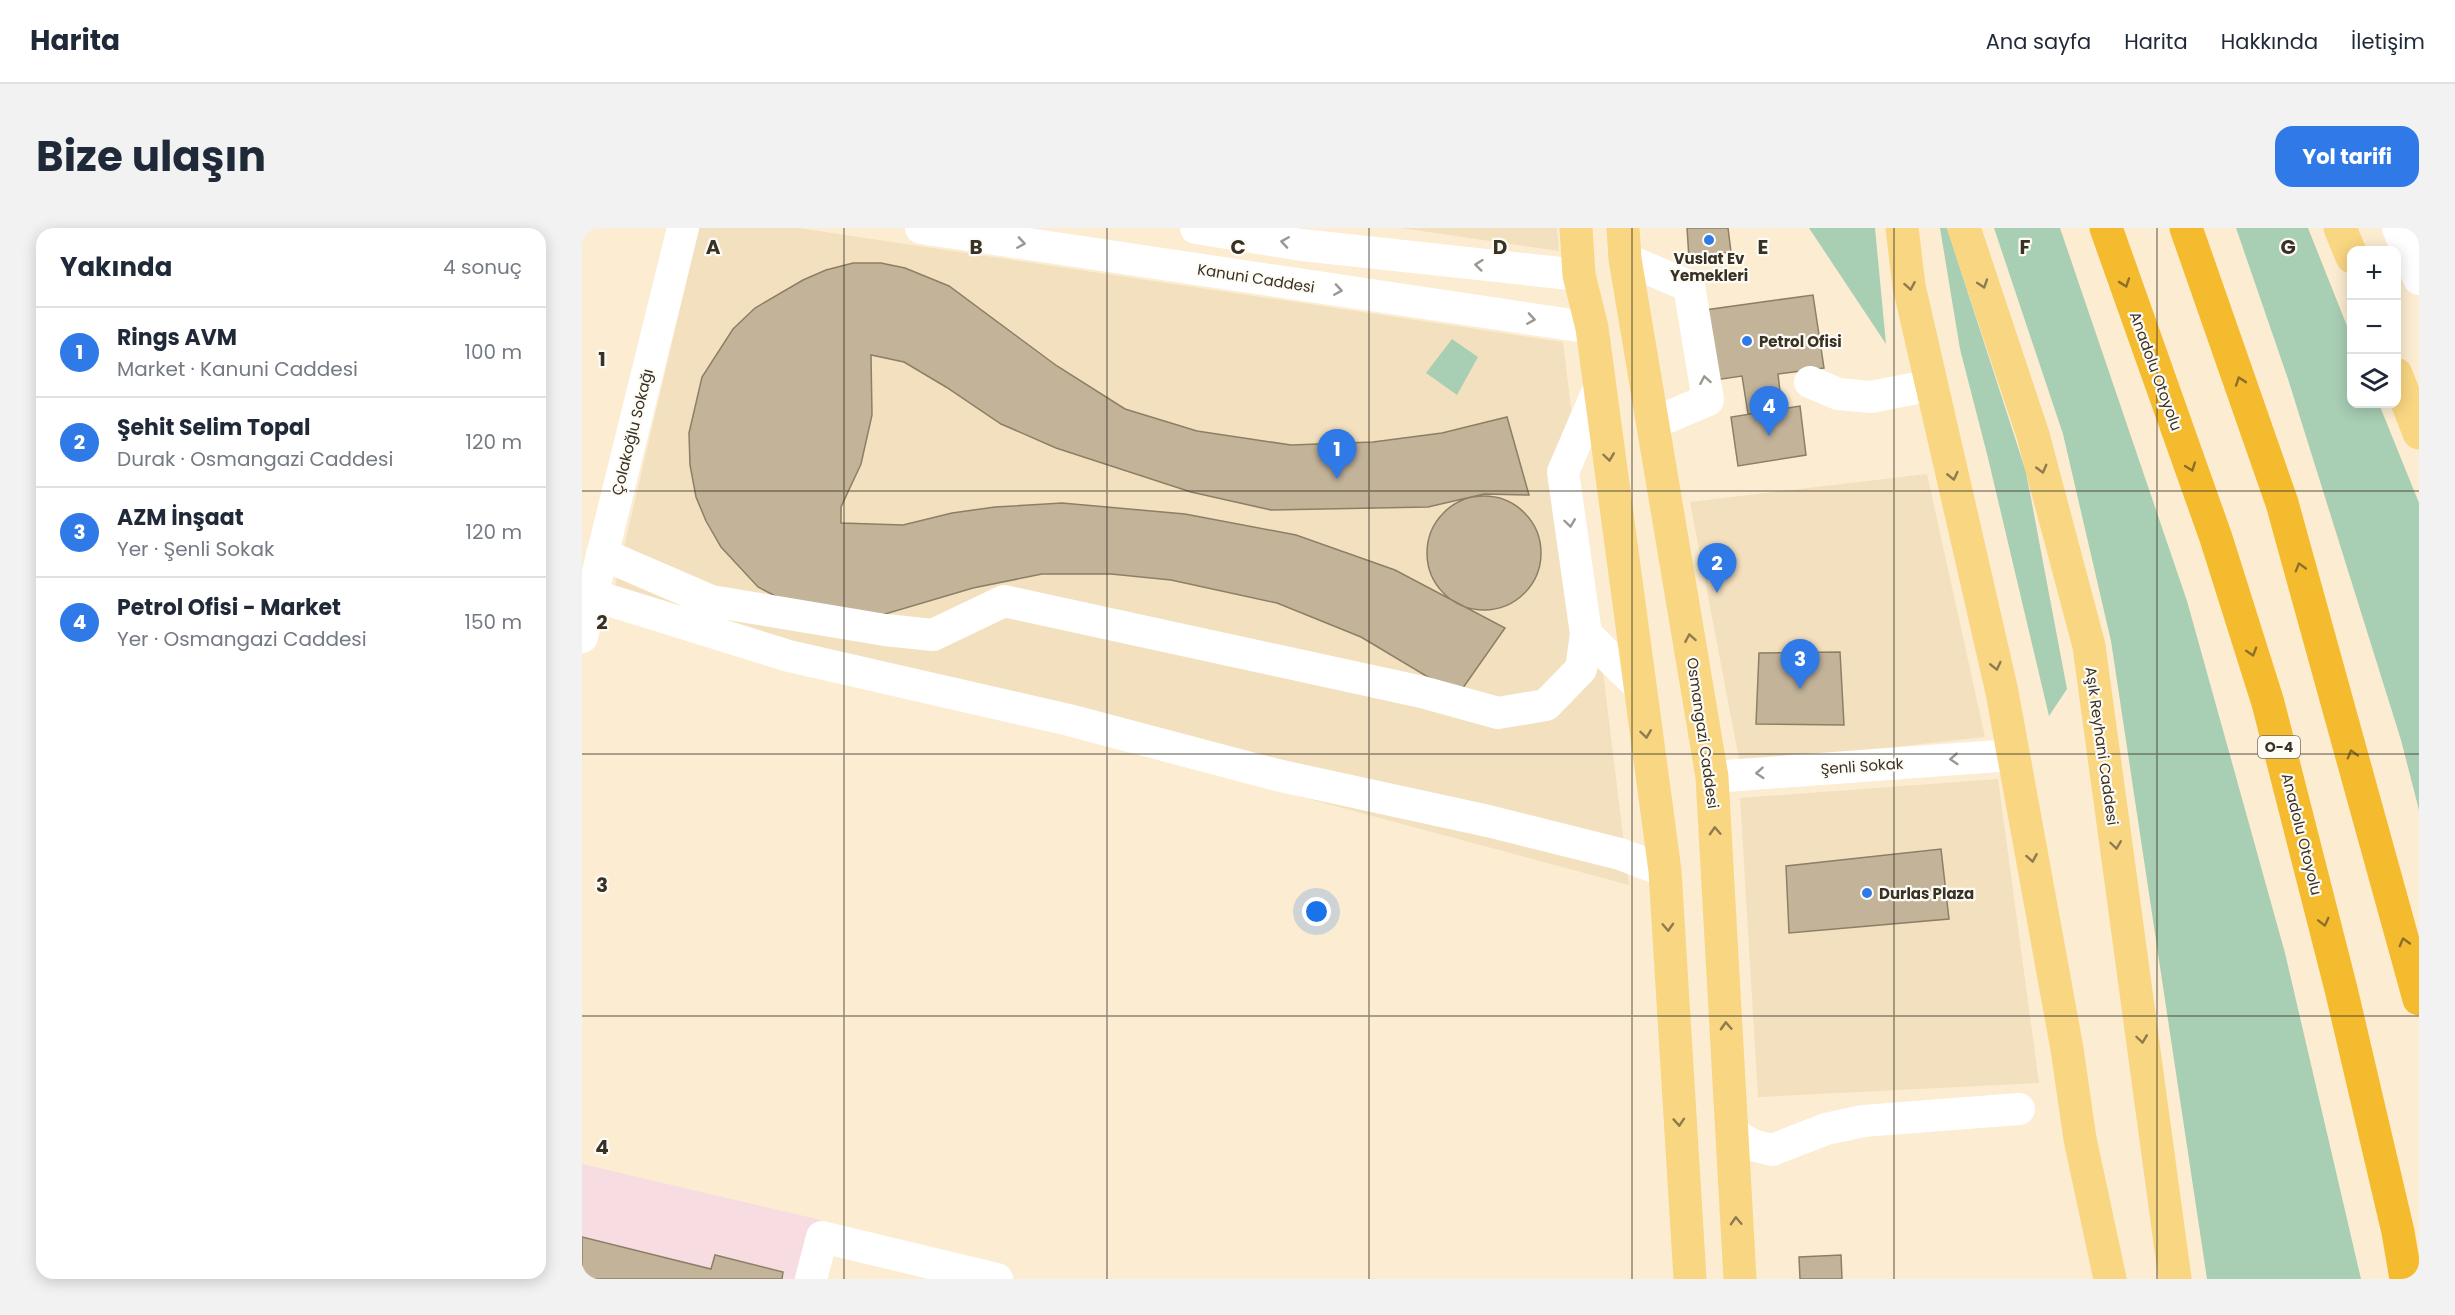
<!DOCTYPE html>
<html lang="tr">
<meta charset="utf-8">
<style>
:root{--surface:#fff;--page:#f2f2f3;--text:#1f2937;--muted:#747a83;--line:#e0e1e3;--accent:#2f7ae7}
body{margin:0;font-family:Poppins,sans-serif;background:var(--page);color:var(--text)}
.controls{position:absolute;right:18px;top:18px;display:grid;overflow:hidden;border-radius:12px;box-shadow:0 3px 15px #0003}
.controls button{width:54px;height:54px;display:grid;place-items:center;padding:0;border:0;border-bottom:2px solid var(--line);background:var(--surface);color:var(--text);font:30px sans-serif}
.you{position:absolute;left:735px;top:684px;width:21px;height:21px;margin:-15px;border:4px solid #fff;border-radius:50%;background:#1a73e8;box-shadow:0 0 0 9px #1a73e833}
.badge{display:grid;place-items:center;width:39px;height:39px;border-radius:50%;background:var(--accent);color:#fff;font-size:20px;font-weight:700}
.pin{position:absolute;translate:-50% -50px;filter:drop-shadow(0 2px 3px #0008)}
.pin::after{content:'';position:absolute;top:32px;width:21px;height:18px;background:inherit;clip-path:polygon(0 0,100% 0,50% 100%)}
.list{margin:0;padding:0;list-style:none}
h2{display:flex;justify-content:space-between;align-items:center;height:78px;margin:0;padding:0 24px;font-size:26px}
h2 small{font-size:20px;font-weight:400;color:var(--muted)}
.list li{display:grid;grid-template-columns:39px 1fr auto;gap:18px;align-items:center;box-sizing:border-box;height:90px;padding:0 24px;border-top:2px solid var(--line)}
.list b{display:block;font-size:22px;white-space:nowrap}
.list p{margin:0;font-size:20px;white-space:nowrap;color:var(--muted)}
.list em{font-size:20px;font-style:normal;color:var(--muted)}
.icon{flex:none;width:33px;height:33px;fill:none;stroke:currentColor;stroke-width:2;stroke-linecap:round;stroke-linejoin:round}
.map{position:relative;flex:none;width:1837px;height:1051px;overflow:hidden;border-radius:18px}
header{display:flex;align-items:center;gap:36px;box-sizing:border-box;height:84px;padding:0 30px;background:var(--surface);border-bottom:2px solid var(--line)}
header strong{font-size:28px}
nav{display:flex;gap:33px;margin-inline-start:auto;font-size:21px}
.intro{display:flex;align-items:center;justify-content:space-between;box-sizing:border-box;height:144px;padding:0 36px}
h1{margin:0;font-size:42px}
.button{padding:15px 27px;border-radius:18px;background:var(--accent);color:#fff;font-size:21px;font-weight:700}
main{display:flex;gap:36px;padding:0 36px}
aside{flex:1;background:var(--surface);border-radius:18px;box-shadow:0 3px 15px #0003}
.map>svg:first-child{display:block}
.built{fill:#f3e0be}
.education{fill:#f7dce2}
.green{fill:#a8ceb4}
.building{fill:#c2b399;stroke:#8d7f66;stroke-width:1.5}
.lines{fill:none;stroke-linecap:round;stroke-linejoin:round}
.minor{stroke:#fff;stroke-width:32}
.major{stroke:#f9d682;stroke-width:33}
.highway{stroke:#f5bb2e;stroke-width:33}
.oneway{stroke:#9b9892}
.oneway2{stroke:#8c6f2a}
.oneway3{stroke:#8e7b4f}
.grid{fill:none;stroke:#373126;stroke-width:1.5;stroke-opacity:0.55}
.poi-dot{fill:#2f7ae7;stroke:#fefbf5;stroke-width:2}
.labels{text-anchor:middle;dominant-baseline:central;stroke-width:4.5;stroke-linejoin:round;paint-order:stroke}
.shield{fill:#fefbf5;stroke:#736e64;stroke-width:1.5}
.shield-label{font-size:14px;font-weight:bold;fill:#373126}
.poi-label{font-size:15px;font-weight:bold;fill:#373126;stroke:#fefbf5;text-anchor:start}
.street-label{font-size:15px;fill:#373126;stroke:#fefbf5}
.grid-label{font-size:20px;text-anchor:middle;font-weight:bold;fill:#373126;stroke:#fefbf5;stroke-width:4.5;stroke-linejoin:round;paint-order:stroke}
</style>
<header>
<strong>Harita</strong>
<nav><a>Ana sayfa</a><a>Harita</a><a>Hakkında</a><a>İletişim</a></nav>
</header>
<div class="intro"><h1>Bize ulaşın</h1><a class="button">Yol tarifi</a></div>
<main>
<aside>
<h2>Yakında<small>4 sonuç</small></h2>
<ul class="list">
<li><span class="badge">1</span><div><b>Rings AVM</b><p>Market · Kanuni Caddesi</p></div><em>100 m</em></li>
<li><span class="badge">2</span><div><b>Şehit Selim Topal</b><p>Durak · Osmangazi Caddesi</p></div><em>120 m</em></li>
<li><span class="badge">3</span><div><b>AZM İnşaat</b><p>Yer · Şenli Sokak</p></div><em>120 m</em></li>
<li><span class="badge">4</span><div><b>Petrol Ofisi - Market</b><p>Yer · Osmangazi Caddesi</p></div><em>150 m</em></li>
</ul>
</aside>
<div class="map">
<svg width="1837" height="1051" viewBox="0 0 1837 1051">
<rect width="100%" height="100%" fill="#fcecd1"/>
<path class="built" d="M117 0H216L981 114 1047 657 27 383Z
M819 0H975L977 23Z
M1345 246 1403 509 1158 536 1108 274Z
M1416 551 1457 855 1176 869 1158 570Z"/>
<path class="education" d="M0 936 239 992 223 1051H0Z"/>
<path class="green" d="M1227 0H1293L1304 116Z
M1358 0H1365L1444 244 1485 461 1467 488 1406 230 1378 121Z
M1412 0H1478L1605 373 1703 725 1779 1051H1625L1529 413 1481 206Z
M1654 0H1726L1769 108 1770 176H1797L1837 275V582L1819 512 1706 151Z
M870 111 896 129 875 167 844 145Z"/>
<path class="building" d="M1105 0H1146L1149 24 1107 30Z
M271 35H299L323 40 367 58 475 138 543 181 615 203 709 217 791 214 860 205 925 189 947 267 902 266 846 279 689 282 609 264 474 220 419 196 364 159 322 134 289 127 290 187 279 236 259 279V295L321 297 370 285 413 279 480 275 603 286 714 307 813 342 923 400 876 467 779 409 695 375 589 352 529 346H460L391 360 293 389 199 371 176 359 139 319 124 293 114 269 108 237 107 205 120 149 151 101 173 80 221 52 244 42Z
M1231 67 1242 140 1196 146 1200 181 1166 186 1160 148 1126 153 1116 83Z
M1218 178 1224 227 1156 238 1149 189Z
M845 325a57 57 0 1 1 114 0a57 57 0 1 1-114 0Z
M845 325a57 57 0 1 1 114 0a57 57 0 1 1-114 0Z
M1258 424 1262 497 1174 496 1177 425Z
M1359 621 1367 691 1207 705 1204 638Z
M0 1009 129 1041 133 1027 201 1044 200 1051H0Z
M1259 1027 1260 1051H1218L1217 1029Z"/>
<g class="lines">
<path class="minor" d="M339 0 1010 100
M614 0 720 17 997 47
M1816 0 1837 51
M1043 31 1107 58 1126 172 1072 195
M1228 154 1256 166 1289 169 1350 157
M1017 160 981 244 1004 406 1058 459
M20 326 129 373 303 402 351 407 422 373 840 464 916 485 964 477 999 441 1004 406
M10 367 207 428 487 492 695 547 906 593 1038 626 1083 643
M0 409 101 0
M1130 549 1430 527
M1150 905 1170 917 1190 922 1244 901 1281 893 1437 881
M229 1051 240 1009 415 1051"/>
<path class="major" d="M994 0 997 47 1010 100 1083 643 1108 1051
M1041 0 1043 31 1130 549 1158 1051
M1320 0 1327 58 1420 464 1485 821 1498 911 1528 1051
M1382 0 1451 207 1507 418 1593 1051
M1758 0 1770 29
M1814 146 1837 205"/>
<path class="highway" d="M1524 0 1634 310 1686 475 1759 761 1816 1004 1824 1051
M1604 0 1700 275 1837 771"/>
</g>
<defs><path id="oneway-chevron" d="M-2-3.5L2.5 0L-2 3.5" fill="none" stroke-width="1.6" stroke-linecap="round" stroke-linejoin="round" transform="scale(1.5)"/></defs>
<g class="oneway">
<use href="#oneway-chevron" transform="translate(703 14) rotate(-171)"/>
<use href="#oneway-chevron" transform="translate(439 15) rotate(9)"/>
<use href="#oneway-chevron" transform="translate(897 37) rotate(-174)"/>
<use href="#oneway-chevron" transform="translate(756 62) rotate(9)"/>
<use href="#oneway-chevron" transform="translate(949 91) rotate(9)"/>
<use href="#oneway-chevron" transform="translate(1123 152) rotate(-100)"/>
<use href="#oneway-chevron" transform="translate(988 295) rotate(82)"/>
<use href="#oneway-chevron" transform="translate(1372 531) rotate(176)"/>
<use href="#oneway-chevron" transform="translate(1178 545) rotate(176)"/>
</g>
<g class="oneway2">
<use href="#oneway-chevron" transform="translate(1543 55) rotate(71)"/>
<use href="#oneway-chevron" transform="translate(1658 153) rotate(-109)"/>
<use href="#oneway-chevron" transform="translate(1609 239) rotate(70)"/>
<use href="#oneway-chevron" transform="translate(1718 339) rotate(-106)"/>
<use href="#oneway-chevron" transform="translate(1670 424) rotate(73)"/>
<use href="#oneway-chevron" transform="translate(1770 526) rotate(-106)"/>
<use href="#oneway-chevron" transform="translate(1742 694) rotate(76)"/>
<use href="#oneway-chevron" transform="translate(1822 714) rotate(-105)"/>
</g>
<g class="oneway3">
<use href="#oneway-chevron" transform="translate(1401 56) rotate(72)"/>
<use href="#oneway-chevron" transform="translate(1328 58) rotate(80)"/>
<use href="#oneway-chevron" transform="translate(1027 229) rotate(82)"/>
<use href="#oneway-chevron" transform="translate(1460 241) rotate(75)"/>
<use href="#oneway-chevron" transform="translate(1371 248) rotate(77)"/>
<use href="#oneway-chevron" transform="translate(1108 410) rotate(-100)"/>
<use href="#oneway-chevron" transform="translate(1414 438) rotate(77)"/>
<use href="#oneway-chevron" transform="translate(1064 506) rotate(82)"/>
<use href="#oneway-chevron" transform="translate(1133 603) rotate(-93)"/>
<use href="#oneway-chevron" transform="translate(1534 617) rotate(82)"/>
<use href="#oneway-chevron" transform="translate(1450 630) rotate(80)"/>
<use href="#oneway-chevron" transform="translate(1086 699) rotate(87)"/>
<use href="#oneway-chevron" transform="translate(1144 798) rotate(-93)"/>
<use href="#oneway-chevron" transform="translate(1560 811) rotate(82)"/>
<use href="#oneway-chevron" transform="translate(1097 894) rotate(86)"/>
<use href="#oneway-chevron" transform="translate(1154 993) rotate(-93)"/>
</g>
<path class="grid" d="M262 0V1051M525 0V1051M787 0V1051M1050 0V1051M1312 0V1051M1575 0V1051M0 263H1837M0 526H1837M0 788H1837"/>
<g class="poi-dot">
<circle cx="1127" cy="12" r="6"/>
<circle cx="1165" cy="113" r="6"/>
<circle cx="1285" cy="665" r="6"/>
</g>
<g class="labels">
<rect class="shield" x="1676" y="508" width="42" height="22" rx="4.5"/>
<g class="shield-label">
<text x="1697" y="519">O-4</text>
</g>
<g class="poi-label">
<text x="1127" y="30" text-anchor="middle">Vuslat Ev<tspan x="1127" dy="17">Yemekleri</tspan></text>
<text x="1177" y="113">Petrol Ofisi</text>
<text x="1297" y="665">Durlas Plaza</text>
</g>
<g class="street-label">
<text transform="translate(674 50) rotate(9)">Kanuni Caddesi</text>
<text transform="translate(1574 143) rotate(70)">Anadolu Otoyolu</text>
<text transform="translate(50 204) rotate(-76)">Çolakoğlu Sokağı</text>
<text transform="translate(1121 505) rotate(82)">Osmangazi Caddesi</text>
<text transform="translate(1520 518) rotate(82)">Aşık Reyhani Caddesi</text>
<text transform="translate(1280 538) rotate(-4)">Şenli Sokak</text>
<text transform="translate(1720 606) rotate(76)">Anadolu Otoyolu</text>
</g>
</g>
<g class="grid-label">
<text x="131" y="26">A</text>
<text x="394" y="26">B</text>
<text x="656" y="26">C</text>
<text x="918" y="26">D</text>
<text x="1181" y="26">E</text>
<text x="1443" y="26">F</text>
<text x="1706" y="26">G</text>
<text x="20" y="138">1</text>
<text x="20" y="401">2</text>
<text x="20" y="664">3</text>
<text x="20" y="926">4</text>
</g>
</svg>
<div class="controls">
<button>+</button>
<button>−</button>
<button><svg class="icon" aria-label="layers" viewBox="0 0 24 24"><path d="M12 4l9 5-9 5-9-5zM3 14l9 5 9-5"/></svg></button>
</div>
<div class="you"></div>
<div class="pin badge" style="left:755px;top:251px">1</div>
<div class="pin badge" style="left:1135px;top:365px">2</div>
<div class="pin badge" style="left:1218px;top:461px">3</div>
<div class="pin badge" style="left:1187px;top:208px">4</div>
</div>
</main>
